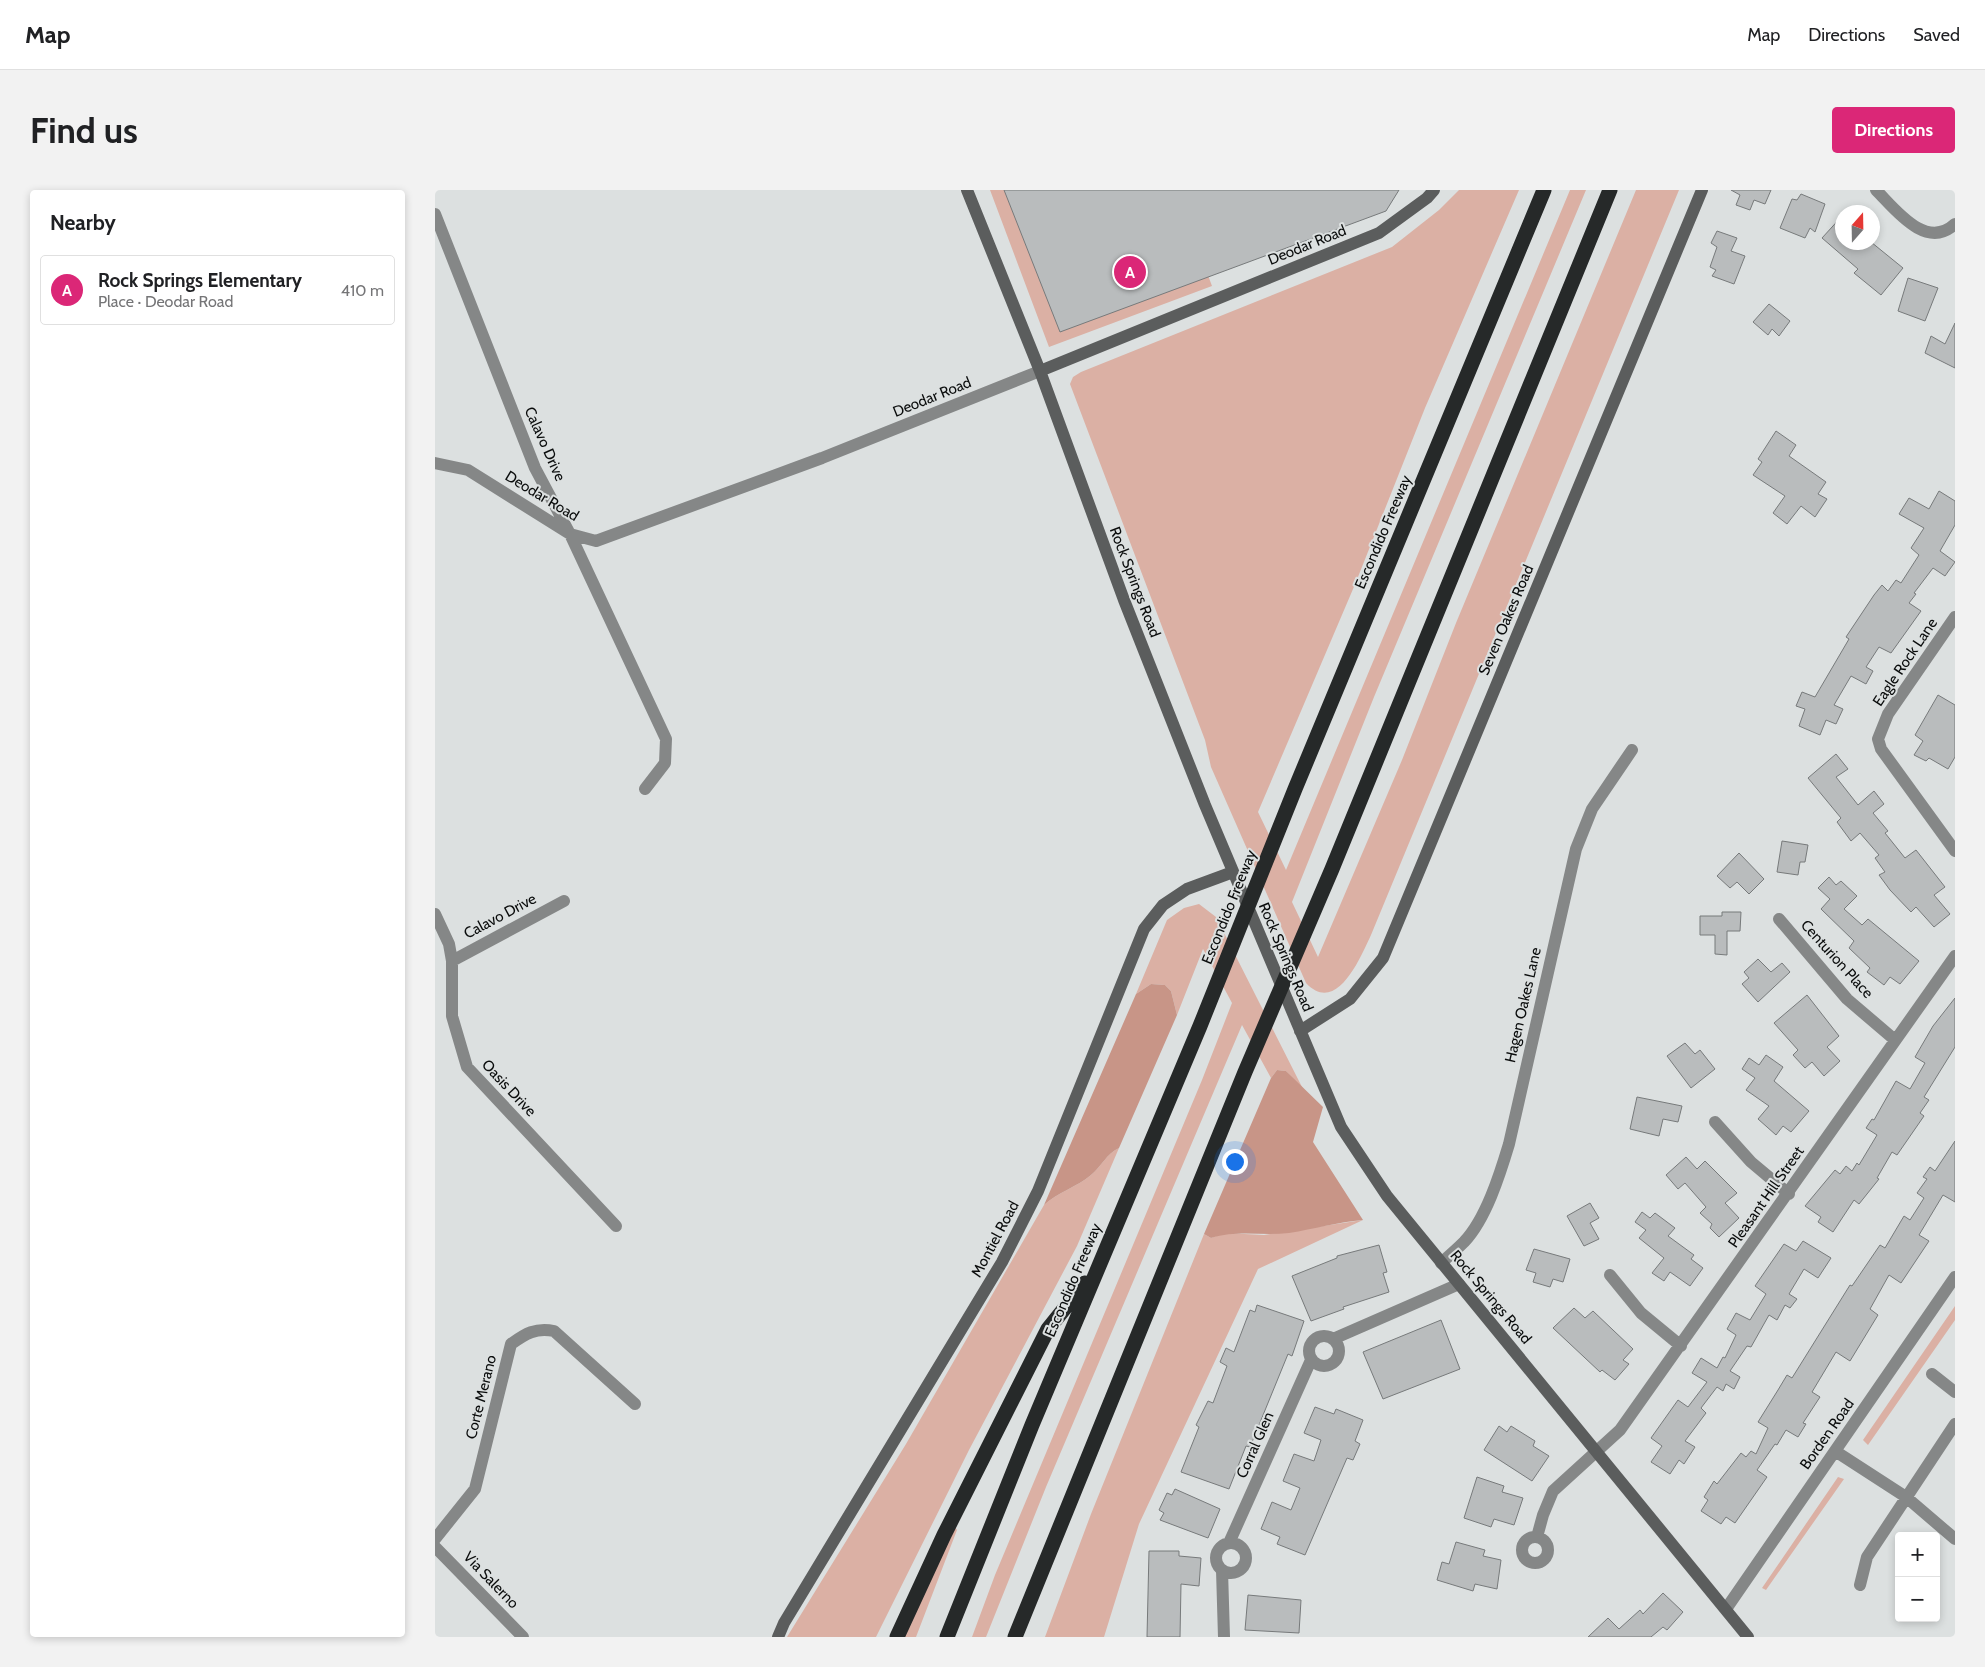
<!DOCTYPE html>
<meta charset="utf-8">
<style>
:root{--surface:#fff;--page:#f2f2f2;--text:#202124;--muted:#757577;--line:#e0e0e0;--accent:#db2777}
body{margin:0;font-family:Cabin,sans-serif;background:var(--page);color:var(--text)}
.controls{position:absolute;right:15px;bottom:15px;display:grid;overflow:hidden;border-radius:5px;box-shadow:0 2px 8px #0003}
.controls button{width:45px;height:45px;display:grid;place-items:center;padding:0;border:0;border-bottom:1px solid var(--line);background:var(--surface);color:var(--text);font:25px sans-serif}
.compass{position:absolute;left:1400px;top:15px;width:45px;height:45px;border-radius:50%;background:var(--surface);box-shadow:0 2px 8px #0003;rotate:20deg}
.you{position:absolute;left:799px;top:971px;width:18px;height:18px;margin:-12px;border:4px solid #fff;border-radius:50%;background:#1a73e8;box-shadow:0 0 0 8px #1a73e833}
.badge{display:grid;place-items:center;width:32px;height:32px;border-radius:50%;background:var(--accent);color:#fff;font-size:16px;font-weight:700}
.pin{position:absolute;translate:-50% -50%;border:2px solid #fff;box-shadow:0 1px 5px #0006}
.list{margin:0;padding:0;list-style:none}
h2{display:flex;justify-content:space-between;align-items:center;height:65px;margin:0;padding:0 20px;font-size:21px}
h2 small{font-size:16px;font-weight:400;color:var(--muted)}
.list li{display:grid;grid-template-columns:32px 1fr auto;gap:15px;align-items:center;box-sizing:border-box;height:70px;margin:0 10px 10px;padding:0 10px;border:1px solid var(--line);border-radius:5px}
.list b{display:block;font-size:19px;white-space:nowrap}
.list p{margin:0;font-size:16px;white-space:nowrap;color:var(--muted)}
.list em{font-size:16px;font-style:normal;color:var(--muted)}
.map{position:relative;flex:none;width:1520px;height:1447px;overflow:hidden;border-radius:5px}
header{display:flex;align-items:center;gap:30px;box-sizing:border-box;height:70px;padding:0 25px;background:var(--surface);border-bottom:1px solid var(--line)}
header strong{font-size:24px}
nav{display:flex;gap:28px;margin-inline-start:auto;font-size:18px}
.intro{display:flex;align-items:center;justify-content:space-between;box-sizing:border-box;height:120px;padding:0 30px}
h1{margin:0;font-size:35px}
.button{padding:12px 22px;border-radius:5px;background:var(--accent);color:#fff;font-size:18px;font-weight:700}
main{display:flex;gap:30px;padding:0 30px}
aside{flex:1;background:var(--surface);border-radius:5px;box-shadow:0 2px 8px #0003}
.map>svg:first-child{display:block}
.green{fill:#dbb0a4}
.forest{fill:#c89587}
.building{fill:#b9bcbd;stroke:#777a7b}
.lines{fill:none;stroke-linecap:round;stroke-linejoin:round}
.street{stroke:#858787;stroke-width:12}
.secondary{stroke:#5b5d5d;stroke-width:12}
.highway{stroke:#262929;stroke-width:15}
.labels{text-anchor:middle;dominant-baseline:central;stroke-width:4;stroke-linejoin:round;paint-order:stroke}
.street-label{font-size:15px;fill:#0a0c0c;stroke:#dce0e0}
</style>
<header>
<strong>Map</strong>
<nav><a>Map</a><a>Directions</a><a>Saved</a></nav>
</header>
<div class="intro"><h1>Find us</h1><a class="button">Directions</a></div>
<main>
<aside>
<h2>Nearby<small></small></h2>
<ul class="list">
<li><span class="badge">A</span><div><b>Rock Springs Elementary</b><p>Place · Deodar Road</p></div><em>410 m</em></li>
</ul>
</aside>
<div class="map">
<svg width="1520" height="1447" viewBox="0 0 1520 1447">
<rect width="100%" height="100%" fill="#dce0e0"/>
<path class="green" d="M555 0H741L777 96 614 157Z
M1024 0H1084L990 218 921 392 823 622 851 680 1135 0H1151L939 507 857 712 883 767 967 570 1021 433 1201 0H1244L936 745C926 766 902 826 871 793L776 577 770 550 635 194 638 187 646 182 957 57 1004 20Z
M764 714 781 727 868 899 851 881 842 880 836 888 807 835 611 1297 551 1447H537L560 1385 767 890 797 813 768 759 742 825 736 801 730 795 716 794 701 804 732 730 749 718Z
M684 958 642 1056 534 1260 441 1447H352L471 1254 609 1015C623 1002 642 997 656 985 667 976 671 964 684 958Z
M928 1030 823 1079 704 1334 669 1447H610L656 1324 769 1044 776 1048 790 1043 829 1045Z
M1520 1116V1130L1433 1255 1428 1250Z
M1403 1287 1409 1289 1331 1400 1327 1398Z
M520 1337 522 1340 481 1447H469Z"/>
<path class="forest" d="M716 794 730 795 736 801 742 825 684 958C671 964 667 976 656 985 642 997 623 1002 609 1015L701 804Z
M842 880 851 881 888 917 878 952 928 1030C903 1032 879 1039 854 1043 828 1046 801 1040 776 1048L769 1044 836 888Z"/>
<path class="building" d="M569 0H964L951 21 625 142Z
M1296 0H1336L1330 14 1319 10 1315 20 1301 15 1305 5Z
M1366 4 1390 14 1380 42 1375 38 1370 48 1345 38 1357 9 1362 10Z
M1408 25V52H1436L1468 78 1446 105 1419 83 1423 79 1387 48Z
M1282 41 1302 48 1296 61 1310 66 1299 94 1277 86 1281 80 1275 77 1282 57 1276 53Z
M1473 88 1503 98 1490 131 1463 121Z
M1334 114 1355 131 1344 146 1337 139 1333 145 1318 132Z
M1520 133V178L1490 163 1496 146 1510 154Z
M1341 241 1361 255 1354 266 1391 292 1383 304 1392 309 1380 327 1366 316 1352 334 1338 323 1350 306 1318 285 1327 272 1323 269Z
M1504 301 1520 311V335L1505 361 1520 372 1510 386 1498 378 1479 403 1481 404 1474 413 1486 421 1456 463 1444 457 1431 477 1438 481 1431 494 1416 486 1399 515 1408 519 1401 534 1391 530 1385 545 1364 536 1370 519 1361 516 1367 502 1380 507 1414 449 1411 447 1439 405 1447 395 1453 401 1461 390 1466 393 1484 365 1476 358 1489 338 1464 324 1474 308 1494 319Z
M1503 505 1520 515V567L1513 579 1494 568 1491 571 1479 565 1488 551 1480 545Z
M1401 564 1413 579 1401 587 1423 615 1439 601 1449 614 1438 623 1453 641 1450 643 1470 668 1481 660 1510 697 1499 705 1515 724 1499 737 1481 717 1476 722 1455 700 1444 685 1450 682 1440 668 1444 665 1425 643 1416 651 1402 632 1406 628 1373 588Z
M1347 651 1373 655 1370 672H1365L1363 685 1342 682Z
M1304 663 1329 689 1314 704 1302 692 1295 698 1282 686Z
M1394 687 1401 695 1406 691 1422 706 1409 719 1427 735 1433 729 1484 771 1465 794 1455 787 1449 795 1432 782 1435 778 1414 758 1419 751 1386 719 1395 709 1383 698Z
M1287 722H1306L1305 741H1292V765L1280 764V745H1265V726H1287Z
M1323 769 1336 782 1347 773 1355 782 1323 812 1307 794 1314 788 1309 782Z
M1372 805 1404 846 1392 857 1405 871 1389 886 1377 872 1370 878 1358 865 1363 860 1339 833Z
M1520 808V857L1489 907 1494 910 1485 923 1489 926 1462 965 1457 962 1442 988 1444 989 1424 1014 1419 1010 1398 1042 1383 1032 1386 1027 1370 1016 1400 980 1405 984 1411 976 1417 981 1422 973 1424 975 1442 945 1431 938 1437 929 1439 930 1461 891 1475 899 1490 873 1480 867 1498 836Z
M1250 853 1260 864 1265 860 1280 879 1256 898 1232 866Z
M1331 865 1348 877 1339 891 1374 921 1356 942 1348 936 1341 945 1323 929 1334 916 1311 900 1320 888 1307 879 1314 868 1324 875Z
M1202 907 1247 916 1243 932 1228 929 1224 946 1195 939Z
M1520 951V1012L1508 1005 1484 1045 1494 1051 1466 1093 1454 1085 1435 1119 1443 1125 1415 1171 1401 1162 1377 1202 1385 1207 1368 1233 1371 1234 1363 1247 1351 1240 1342 1255 1340 1254 1322 1280 1332 1287 1300 1333 1291 1327 1286 1334 1266 1321 1273 1310 1269 1307 1279 1291 1282 1294 1306 1263 1311 1267 1316 1261 1321 1264 1333 1238 1323 1232 1343 1200 1352 1185 1357 1188 1415 1095 1417 1096 1445 1055 1450 1058 1469 1026 1475 1030 1489 1008 1482 1003 1492 989 1488 987 1495 977 1500 981Z
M1251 967 1262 979 1270 971 1302 1003 1290 1013 1304 1028 1284 1047 1275 1038 1277 1034 1265 1023 1271 1017 1250 993 1243 999 1231 985Z
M1155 1013 1164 1028 1155 1033 1164 1049 1149 1056 1132 1026Z
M1207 1022 1215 1028 1220 1023 1240 1038 1233 1046 1259 1065 1256 1069 1268 1078 1255 1096 1235 1082 1229 1091 1217 1083 1229 1068 1204 1048 1211 1040 1200 1032Z
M1368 1051 1396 1068 1383 1088 1369 1079 1354 1104 1362 1109 1355 1118 1350 1115 1342 1130 1334 1125 1316 1157 1312 1156 1295 1181 1305 1187 1299 1199 1291 1194 1288 1201 1282 1197 1266 1218 1271 1223 1250 1251 1260 1257 1249 1274 1244 1270 1235 1284 1216 1272 1227 1256 1216 1248 1243 1210 1253 1217 1272 1192 1257 1183 1266 1168 1282 1178 1288 1167 1290 1168 1301 1145 1292 1139 1301 1123 1315 1130 1331 1104 1320 1096 1349 1054 1361 1061Z
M944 1055 952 1082 948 1083 954 1102 908 1117 909 1119 876 1131 857 1086 902 1068V1066Z
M1099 1059 1135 1069 1128 1092 1118 1089 1115 1097 1098 1092 1101 1083 1091 1080Z
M822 1115 869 1131 857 1166 853 1164 815 1257 811 1256 794 1299 746 1282 764 1237 761 1235 773 1211 778 1213 792 1176 785 1172 791 1158 799 1162 815 1120 820 1122Z
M1139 1118 1150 1128 1158 1121 1198 1159 1188 1170 1194 1174 1180 1190 1167 1180 1165 1182 1118 1138Z
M1006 1130 1025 1179 948 1209 928 1162Z
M880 1217 899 1224 901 1219 928 1230 920 1251 925 1254 918 1270 912 1268 870 1365 842 1354 845 1347 826 1339 837 1312 856 1320 865 1298 848 1291 859 1264 879 1271 886 1250 869 1243Z
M1064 1236 1072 1242 1076 1236 1100 1251 1098 1256 1114 1266 1097 1291 1049 1260Z
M1042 1287 1069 1296 1067 1302 1088 1308 1079 1335 1059 1329 1056 1337 1029 1328Z
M740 1299 785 1319 773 1348 725 1330 729 1323 724 1320 732 1303 737 1305Z
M1021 1352 1050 1360 1048 1366 1066 1370 1062 1399 1040 1394 1038 1401 1002 1390 1007 1372 1014 1374Z
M714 1361H744V1366L766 1368 764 1396 746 1394 745 1447H712Z
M1228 1403 1248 1422 1232 1440 1228 1437 1216 1447H1153L1173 1428 1184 1439 1205 1420 1208 1424Z
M813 1405 866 1410 864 1443 810 1440Z"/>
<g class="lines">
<path class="street" d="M1441 0C1460 19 1491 61 1520 34
M0 24 100 278 135 344 231 549 230 573 210 599
M0 273 33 280 135 344 161 351 387 268 605 181
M1520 427 1453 524 1443 549 1446 559 1520 661
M0 724 14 754 17 771V826L32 877 181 1036
M1344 729 1412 809 1460 850
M17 771 129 711
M1280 932 1316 972 1354 1004
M1006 1073C1014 1066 1022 1059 1029 1052 1051 1029 1065 984 1074 954L1141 659 1157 619 1197 560
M1175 1085 1206 1123 1246 1156
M874 1161a15 15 0 1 1 30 0a15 15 0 1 1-30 0Z
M898 1149 1024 1094
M1497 1184 1520 1202
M1400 1261 1471 1307 1520 1349
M1087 1360a13 13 0 1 1 26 0a13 13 0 1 1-26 0Z
M1102 1347 1108 1325 1118 1301 1185 1240 1520 766
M0 1349 40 1299 76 1154C90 1144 101 1137 119 1141L200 1214
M794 1353 876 1170
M781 1368a15 15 0 1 1 30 0a15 15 0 1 1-30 0Z
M0 1357 88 1447
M787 1380 789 1447
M1425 1395 1432 1367 1520 1234
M1291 1419 1520 1087"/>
<path class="secondary" d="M532 0 605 181 689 410 770 615 906 937 952 1006 1313 1447
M605 181 944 43 992 8 999 0
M865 841 915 809 948 768 1267 0
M343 1447 349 1433 567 1072 603 1001 709 739 728 715 752 699 798 682"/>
<path class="highway" d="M462 1447 509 1345 613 1139 650 1093
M512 1447 597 1235 765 836 860 599 1109 0
M580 1447 810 882 897 679 1175 0"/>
</g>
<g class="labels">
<g class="street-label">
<text transform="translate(872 55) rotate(-22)">Deodar Road</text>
<text transform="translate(497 207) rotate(-22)">Deodar Road</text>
<text transform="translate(110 254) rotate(66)">Calavo Drive</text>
<text transform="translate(107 306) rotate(31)">Deodar Road</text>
<text transform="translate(948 342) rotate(-67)">Escondido Freeway</text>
<text transform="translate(700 392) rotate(69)">Rock Springs Road</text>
<text transform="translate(1071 430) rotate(-67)">Seven Oakes Road</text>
<text transform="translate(1470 472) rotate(-56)">Eagle Rock Lane</text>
<text transform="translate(794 717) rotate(-68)">Escondido Freeway</text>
<text transform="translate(65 726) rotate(-28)">Calavo Drive</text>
<text transform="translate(851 767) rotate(67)">Rock Springs Road</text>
<text transform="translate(1402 769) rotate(48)">Centurion Place</text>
<text transform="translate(1088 815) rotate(-77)">Hagen Oakes Lane</text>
<text transform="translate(74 898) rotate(47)">Oasis Drive</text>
<text transform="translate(1331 1007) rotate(-55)">Pleasant Hill Street</text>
<text transform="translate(560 1049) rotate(-62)">Montiel Road</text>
<text transform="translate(638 1090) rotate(-67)">Escondido Freeway</text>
<text transform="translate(1056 1107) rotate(50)">Rock Springs Road</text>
<text transform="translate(46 1207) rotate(-76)">Corte Merano</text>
<text transform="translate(1392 1244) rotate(-55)">Borden Road</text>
<text transform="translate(820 1255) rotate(-66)">Corral Glen</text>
<text transform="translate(56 1390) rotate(46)">Via Salerno</text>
</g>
</g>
</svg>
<div class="controls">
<button>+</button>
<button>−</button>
</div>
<svg class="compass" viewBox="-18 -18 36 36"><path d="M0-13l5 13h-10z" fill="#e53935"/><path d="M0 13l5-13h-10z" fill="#757577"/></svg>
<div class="you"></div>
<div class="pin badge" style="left:695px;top:82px">A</div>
</div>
</main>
